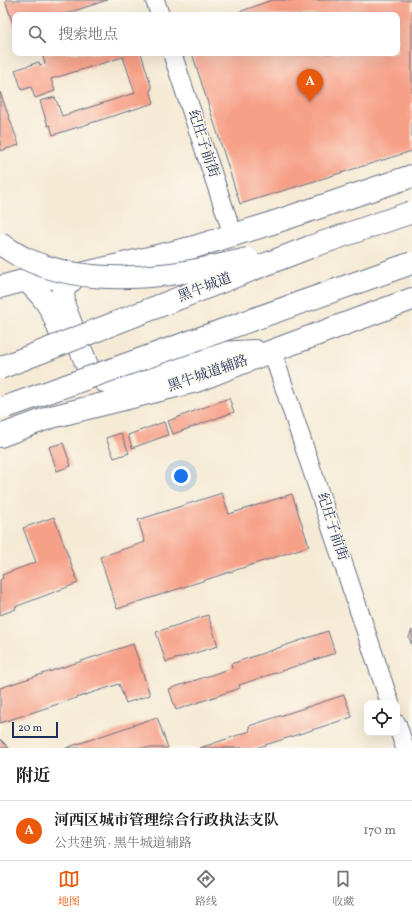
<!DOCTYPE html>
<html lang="zh">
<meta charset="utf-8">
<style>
:root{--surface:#fff;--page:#f2f2f2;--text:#202124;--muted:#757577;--line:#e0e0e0;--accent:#ea580c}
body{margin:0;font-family:Vollkorn,"Noto Serif SC",serif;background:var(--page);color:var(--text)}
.controls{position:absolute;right:12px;bottom:12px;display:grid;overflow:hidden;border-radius:8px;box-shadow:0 4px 16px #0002}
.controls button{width:36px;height:36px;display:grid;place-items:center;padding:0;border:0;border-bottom:1px solid var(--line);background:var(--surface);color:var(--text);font:20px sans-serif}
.scale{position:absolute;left:12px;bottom:10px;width:46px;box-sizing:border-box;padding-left:4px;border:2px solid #1b2f5e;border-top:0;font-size:11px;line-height:14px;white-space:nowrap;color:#1b2f5e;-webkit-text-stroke:3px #fbf7ec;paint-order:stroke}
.you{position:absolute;left:181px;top:476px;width:14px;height:14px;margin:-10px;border:3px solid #fff;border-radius:50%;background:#1a73e8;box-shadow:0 0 0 6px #1a73e833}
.badge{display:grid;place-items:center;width:26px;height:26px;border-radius:50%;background:var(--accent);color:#fff;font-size:13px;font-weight:700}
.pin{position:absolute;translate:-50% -33px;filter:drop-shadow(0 1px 2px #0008)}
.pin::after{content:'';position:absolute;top:21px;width:14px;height:12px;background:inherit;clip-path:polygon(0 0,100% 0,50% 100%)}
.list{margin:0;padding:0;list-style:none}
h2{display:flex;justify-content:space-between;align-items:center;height:52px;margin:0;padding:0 16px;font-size:17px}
h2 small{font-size:13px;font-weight:400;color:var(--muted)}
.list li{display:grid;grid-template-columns:26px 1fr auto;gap:12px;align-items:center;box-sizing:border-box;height:60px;padding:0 16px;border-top:1px solid var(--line)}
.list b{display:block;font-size:15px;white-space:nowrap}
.list p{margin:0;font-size:13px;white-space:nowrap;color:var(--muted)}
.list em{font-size:13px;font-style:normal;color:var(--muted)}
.icon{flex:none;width:22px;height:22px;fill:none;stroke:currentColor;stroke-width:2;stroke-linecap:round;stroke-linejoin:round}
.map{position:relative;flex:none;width:412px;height:748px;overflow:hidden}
.search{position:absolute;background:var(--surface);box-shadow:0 4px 16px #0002;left:12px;right:12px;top:12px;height:44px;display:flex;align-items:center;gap:10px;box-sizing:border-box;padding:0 14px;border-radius:8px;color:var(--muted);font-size:15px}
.sheet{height:112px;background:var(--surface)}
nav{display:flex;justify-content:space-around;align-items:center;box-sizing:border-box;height:56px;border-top:1px solid var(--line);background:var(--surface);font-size:11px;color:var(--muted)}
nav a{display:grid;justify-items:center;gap:2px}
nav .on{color:var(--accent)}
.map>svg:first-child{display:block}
.building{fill:#f7a088}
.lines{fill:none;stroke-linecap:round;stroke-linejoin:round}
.minor-casing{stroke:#677087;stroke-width:20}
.secondary-casing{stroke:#677087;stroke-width:24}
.minor{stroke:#fff;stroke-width:18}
.secondary{stroke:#fff;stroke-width:22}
.trunk-bridge-casing{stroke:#677087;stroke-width:24;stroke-linecap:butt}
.trunk-bridge{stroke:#fff;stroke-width:22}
.labels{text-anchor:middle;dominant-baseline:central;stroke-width:3;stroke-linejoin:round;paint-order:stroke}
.street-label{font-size:14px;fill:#1b2f5e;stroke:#fbf7ec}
</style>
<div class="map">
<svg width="412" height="748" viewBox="0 0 412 748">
<rect width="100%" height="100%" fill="#fbf7ec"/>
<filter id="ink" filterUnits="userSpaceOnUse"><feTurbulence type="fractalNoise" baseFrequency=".025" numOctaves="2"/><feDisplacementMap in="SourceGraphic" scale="8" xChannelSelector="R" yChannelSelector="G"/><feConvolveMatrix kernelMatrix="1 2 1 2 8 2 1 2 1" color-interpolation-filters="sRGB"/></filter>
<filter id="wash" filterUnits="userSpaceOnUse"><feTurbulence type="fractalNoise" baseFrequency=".012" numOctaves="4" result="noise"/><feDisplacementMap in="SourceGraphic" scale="16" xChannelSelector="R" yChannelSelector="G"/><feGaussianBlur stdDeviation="0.9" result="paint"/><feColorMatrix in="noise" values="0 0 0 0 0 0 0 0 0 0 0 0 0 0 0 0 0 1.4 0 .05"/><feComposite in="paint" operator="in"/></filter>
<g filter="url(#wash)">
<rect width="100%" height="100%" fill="#f5ead4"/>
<g id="blocks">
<path class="building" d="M5 0H107L62 15H15V30Z
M272 0H412V151L240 204 192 53H397V15H231Z
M42 53H141L152 89 150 90 154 103 53 135 50 125 48 126 40 101 55 97 62 116 135 93 123 57 51 79 55 91 35 98 31 87 22 90 15 70 39 62 40 65 45 64Z
M0 92 19 145 0 151Z
M229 398 234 412 173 434 168 421Z
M164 422 168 435 132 448 128 435Z
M121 433 129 453 114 458 106 438Z
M63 443 71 466 57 471 49 447Z
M222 493 229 514 292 494 309 546 117 609 100 557 145 542 138 520Z
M54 517 78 583 15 607 16 609 0 615V580L3 578 2 575 36 562 23 528Z
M208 615 218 646 166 662 156 632Z
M412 630V646L409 637Z
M328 631 335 653 239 685 240 688 176 710 169 689 232 668 231 664Z
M133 644 150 695 126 703 119 684 0 723V688Z
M344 695 352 717 256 748H200L250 731 249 726Z
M157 717 168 748H66Z
M0 739 9 748H0Z"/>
</g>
</g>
<g filter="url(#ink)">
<use href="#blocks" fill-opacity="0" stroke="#677087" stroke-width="1"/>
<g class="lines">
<g class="minor-casing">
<path id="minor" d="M155 0 160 15
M172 53 233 235
M272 351 390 703
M397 724 405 748"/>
</g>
<g class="secondary-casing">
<path id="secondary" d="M77 275 63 289 64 306 88 368 104 381H114L220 353 255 351
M26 280C46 299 51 306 60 332
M0 287 26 280 77 275 191 248 266 225 412 176
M0 436 51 417 196 381 272 351 412 299"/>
</g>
<use href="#minor" class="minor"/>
<use href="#secondary" class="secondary"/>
<g class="trunk-bridge-casing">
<path id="trunk-bridge" d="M0 244C8 248 15 254 24 258 74 282 137 280 191 271 210 268 229 263 248 259
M0 368 310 247 412 212
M6 407 412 263"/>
</g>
<use href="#trunk-bridge" class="trunk-bridge"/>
</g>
</g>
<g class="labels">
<g class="street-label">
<text transform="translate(203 144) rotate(72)">纪庄子前街</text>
<text transform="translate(205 288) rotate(-21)">黑牛城道</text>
<text transform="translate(208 374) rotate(-19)">黑牛城道辅路</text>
<text transform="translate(332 527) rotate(72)">纪庄子前街</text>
</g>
</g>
</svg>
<div class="controls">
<button><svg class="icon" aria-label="locate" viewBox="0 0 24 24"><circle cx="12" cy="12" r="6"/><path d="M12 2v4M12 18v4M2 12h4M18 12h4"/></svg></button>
</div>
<div class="scale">20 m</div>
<div class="you"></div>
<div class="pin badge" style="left:310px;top:102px">A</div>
<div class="search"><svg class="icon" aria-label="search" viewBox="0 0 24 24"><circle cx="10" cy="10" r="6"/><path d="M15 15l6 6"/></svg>搜索地点</div>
</div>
<section class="sheet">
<h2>附近<small></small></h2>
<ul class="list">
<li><span class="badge">A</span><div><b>河西区城市管理综合行政执法支队</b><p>公共建筑 · 黑牛城道辅路</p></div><em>170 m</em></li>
</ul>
</section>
<nav>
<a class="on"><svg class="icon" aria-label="map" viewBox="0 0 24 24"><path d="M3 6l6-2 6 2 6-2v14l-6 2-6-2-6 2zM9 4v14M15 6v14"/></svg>地图</a>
<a><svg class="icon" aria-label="directions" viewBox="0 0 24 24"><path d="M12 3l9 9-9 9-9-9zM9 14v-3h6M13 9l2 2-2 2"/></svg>路线</a>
<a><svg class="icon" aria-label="saved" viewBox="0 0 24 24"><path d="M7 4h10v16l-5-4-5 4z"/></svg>收藏</a>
</nav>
